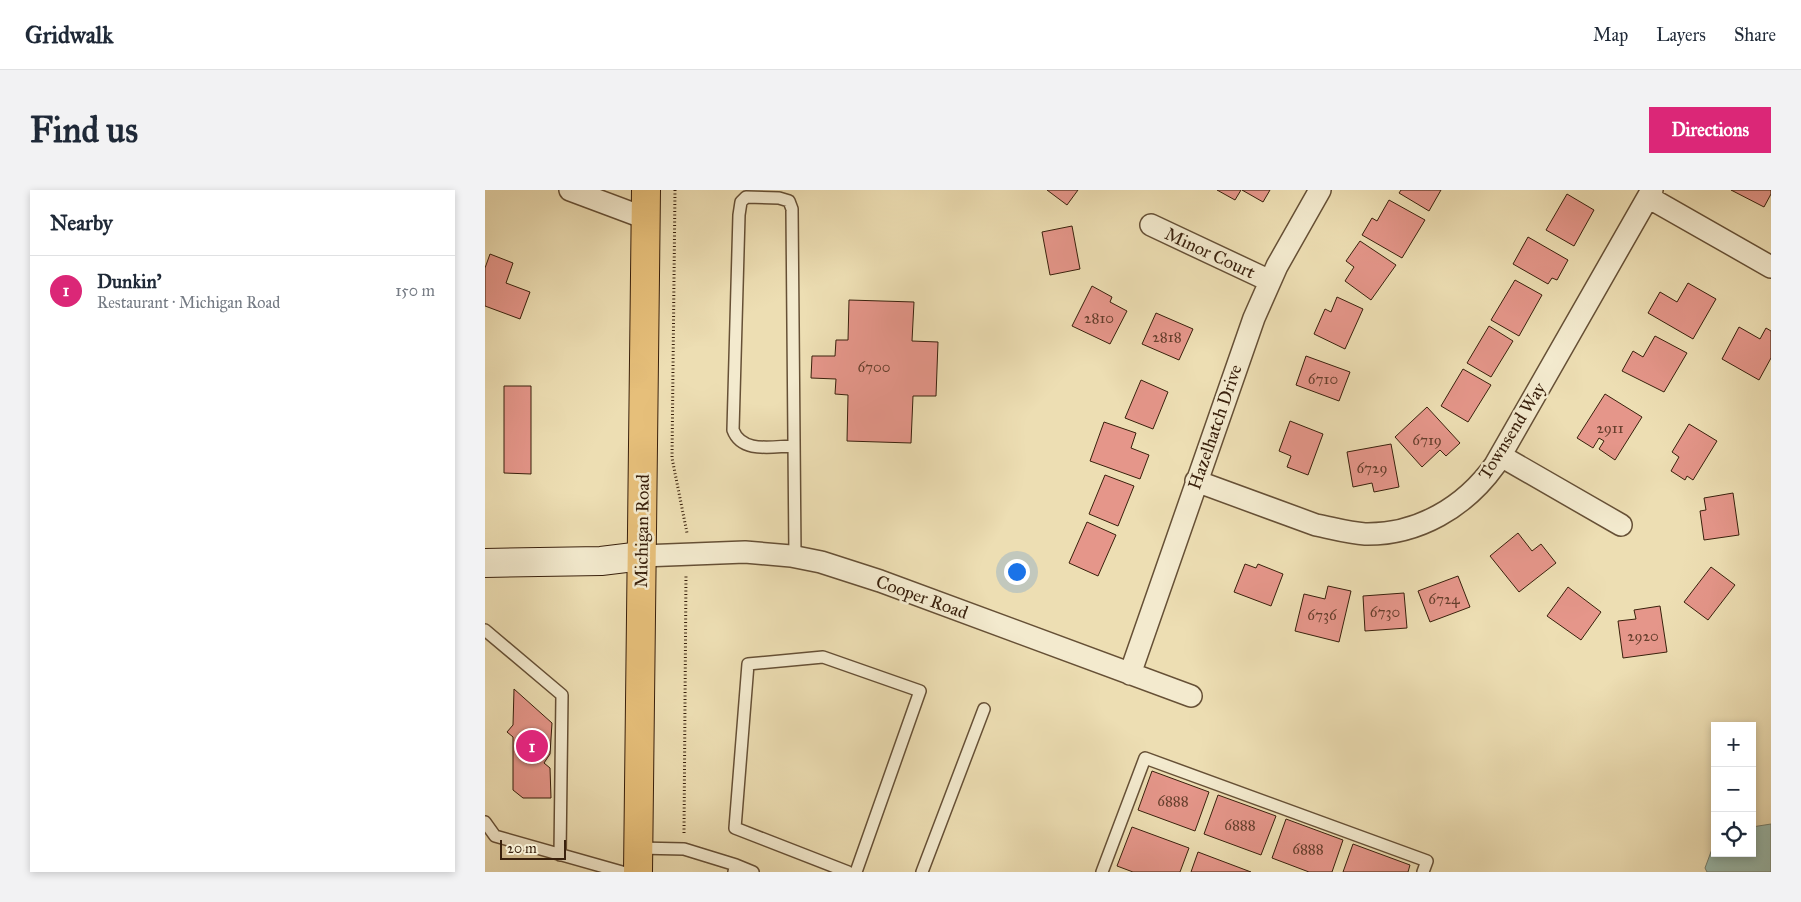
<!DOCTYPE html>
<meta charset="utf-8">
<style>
:root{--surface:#fff;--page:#f2f2f3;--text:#1f2937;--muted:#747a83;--line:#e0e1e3;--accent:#db2777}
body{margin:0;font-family:"IM FELL Great Primer",serif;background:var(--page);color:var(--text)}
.controls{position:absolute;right:15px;bottom:15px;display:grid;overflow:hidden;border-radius:0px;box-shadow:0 2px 8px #0003}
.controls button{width:45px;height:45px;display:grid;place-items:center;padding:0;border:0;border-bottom:1px solid var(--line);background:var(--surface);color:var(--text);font:25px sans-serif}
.scale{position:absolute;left:15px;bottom:12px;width:66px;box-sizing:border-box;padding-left:5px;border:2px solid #39200c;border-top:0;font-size:14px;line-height:18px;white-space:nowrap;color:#39200c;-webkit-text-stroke:4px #f3eace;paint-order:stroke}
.you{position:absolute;left:531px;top:381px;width:18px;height:18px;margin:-12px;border:4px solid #fff;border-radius:50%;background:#1a73e8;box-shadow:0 0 0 8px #1a73e833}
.badge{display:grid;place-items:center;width:32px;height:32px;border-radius:50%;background:var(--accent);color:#fff;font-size:16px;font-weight:700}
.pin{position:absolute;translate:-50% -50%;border:2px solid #fff;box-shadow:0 1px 5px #0006}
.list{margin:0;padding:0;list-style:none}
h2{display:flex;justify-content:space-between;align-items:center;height:65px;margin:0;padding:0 20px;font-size:21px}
h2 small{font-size:16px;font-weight:400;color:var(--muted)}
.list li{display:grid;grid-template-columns:32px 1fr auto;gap:15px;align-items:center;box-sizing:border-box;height:70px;padding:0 20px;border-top:1px solid var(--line)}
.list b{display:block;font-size:19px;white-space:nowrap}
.list p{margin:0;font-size:16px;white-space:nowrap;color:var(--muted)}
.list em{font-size:16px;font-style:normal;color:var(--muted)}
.icon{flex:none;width:28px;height:28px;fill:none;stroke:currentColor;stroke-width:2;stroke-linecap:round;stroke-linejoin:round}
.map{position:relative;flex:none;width:1286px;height:682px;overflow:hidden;border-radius:0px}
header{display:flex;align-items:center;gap:30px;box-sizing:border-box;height:70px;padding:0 25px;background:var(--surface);border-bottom:1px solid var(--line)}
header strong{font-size:24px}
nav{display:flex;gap:28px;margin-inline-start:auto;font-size:18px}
.intro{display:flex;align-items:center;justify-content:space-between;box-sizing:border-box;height:120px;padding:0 30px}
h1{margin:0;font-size:35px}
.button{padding:12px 22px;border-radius:0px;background:var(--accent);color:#fff;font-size:18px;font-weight:700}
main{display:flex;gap:30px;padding:0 30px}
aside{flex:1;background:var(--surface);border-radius:0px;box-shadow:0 2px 8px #0003}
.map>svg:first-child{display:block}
.water{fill:#99bcaf;stroke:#737e6e}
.building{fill:#e5968a;stroke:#39200c}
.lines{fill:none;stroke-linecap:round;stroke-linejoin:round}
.lane-casing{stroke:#665036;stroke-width:14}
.street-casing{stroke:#665036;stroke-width:24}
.secondary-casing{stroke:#39200c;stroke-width:30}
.primary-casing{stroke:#39200c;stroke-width:30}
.path{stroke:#39200c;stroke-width:3;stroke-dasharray:1 2.5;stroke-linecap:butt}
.lane{stroke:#f3eace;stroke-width:11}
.street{stroke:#f3eace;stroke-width:21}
.secondary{stroke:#f3eace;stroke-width:28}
.primary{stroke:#e6bf7a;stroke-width:28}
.labels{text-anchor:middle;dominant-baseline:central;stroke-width:5;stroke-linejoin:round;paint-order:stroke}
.number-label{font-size:15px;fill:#643e2c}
.street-label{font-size:18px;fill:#39200c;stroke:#f3eace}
</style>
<header>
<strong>Gridwalk</strong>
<nav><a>Map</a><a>Layers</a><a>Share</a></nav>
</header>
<div class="intro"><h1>Find us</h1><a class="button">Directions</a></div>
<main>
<aside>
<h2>Nearby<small></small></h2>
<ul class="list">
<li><span class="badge">1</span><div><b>Dunkin'</b><p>Restaurant · Michigan Road</p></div><em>150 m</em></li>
</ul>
</aside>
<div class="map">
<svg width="1286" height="682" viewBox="0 0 1286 682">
<rect width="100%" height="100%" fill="#eddeb3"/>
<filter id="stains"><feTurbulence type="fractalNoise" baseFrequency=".004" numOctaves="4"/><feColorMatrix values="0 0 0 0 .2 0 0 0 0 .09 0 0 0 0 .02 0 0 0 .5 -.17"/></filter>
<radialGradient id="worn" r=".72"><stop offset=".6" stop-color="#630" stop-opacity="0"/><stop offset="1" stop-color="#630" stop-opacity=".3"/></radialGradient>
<path class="water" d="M1286 634V682H1222L1220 678 1230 651V663H1267V637Z"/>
<path class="building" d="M562 0H593L582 15Z
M732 0H756L750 10Z
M757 0H785L778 12Z
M916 0H956L944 21 914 3Z
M1246 0H1286V4L1279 17Z
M1082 4 1109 20 1089 56 1061 40Z
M904 10 940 30 917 68 877 45 887 28 892 31Z
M587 36 595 79 565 85 557 42Z
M1043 47 1083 70 1072 90 1067 88 1063 94 1028 74Z
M875 51 911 75 886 110 860 91 869 77 861 71Z
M5 64 28 73 21 93 45 102 35 129 0 116V78Z
M1030 90 1057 105 1034 146 1006 130Z
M1203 93 1231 109 1208 149 1163 123 1175 102 1192 112Z
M607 96 627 107 625 112 642 121 625 154 587 136Z
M852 107 878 119 860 159 829 144 840 119 846 122Z
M364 110 429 112 427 151 453 152 451 206H428L426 253 362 251 363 205 350 204 351 189 326 188 327 166H350L351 150H363Z
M671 123 708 139 694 170 657 154Z
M1004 136 1028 151 1006 187 982 173Z
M1254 137 1275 149 1281 138 1286 141V168L1274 190 1237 169Z
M1170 146 1202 163 1179 202 1137 181 1148 161 1158 167Z
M821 166 865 182 854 211 811 195Z
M978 179 1006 195 983 232 956 216Z
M656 190 683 202 668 239 640 228Z
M19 196H46V284L19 283Z
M1120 204 1157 227 1130 270 1114 259 1119 251 1114 248 1108 258 1092 248Z
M942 217 975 253 961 266 955 260 937 277 910 247Z
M805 231 838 244 823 285 802 277 806 266 794 261Z
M619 232 651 243 646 258 664 265 655 289 605 271Z
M1204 234 1232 251 1208 290 1202 286 1200 290 1186 281 1194 267 1187 262Z
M906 254 914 297 889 302 887 293 868 297 862 262Z
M620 285 649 296 633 336 604 324Z
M1248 303 1254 345 1219 350 1215 321 1221 320 1219 308Z
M602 332 631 345 613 386 584 373Z
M1033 343 1047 361 1056 354 1071 373 1034 402 1005 366Z
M760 374 771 378 773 374 798 384 786 416 749 402Z
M1226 377 1250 395 1223 430 1199 412Z
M973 386 985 417 945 432 933 401Z
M843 396 866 401 854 452 810 441 819 404 840 409Z
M1083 397 1116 422 1096 450 1062 426Z
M919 403 922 438 880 441 878 406Z
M1175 416 1182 462 1138 468 1133 431 1151 429 1149 420Z
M29 499 67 533 65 564 59 573 65 578 66 608H38L28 600V547L22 542 28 535Z
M667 581 724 602 710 641 653 620Z
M733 605 791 626 776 665 719 644Z
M801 629 858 650 847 682H824L787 668Z
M647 637 704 658 695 682H648L632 676Z
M868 654 925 675 923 682H858Z
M713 662 766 682H706Z"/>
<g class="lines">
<g class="lane-casing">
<path id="lane" d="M309 256C288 256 257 264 248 240L254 25 256 12 261 7 294 8 304 11 307 19 310 366
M0 440 77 505 75 665
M0 632 10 646 137 682
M153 658 199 659 251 675 249 682
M251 675 268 682
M363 682 250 638 263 474 338 467 435 501 371 682
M437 682 499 519
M617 682 660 568 942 671 938 682"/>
</g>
<g class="street-casing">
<path id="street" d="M85 0 160 28
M1163 7 1286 77
M666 35 785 91
M1016 266 1136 335
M711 291 831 335C847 338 863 343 880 344 933 345 980 317 1010 275L1167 0
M157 366 260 362 306 366 336 372 395 391 706 506
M645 484 769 128 792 76 835 0"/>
</g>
<g class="secondary-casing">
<path id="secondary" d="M0 373 116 371 157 366"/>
</g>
<g class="primary-casing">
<path id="primary" d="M153 682 161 0"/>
</g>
<path class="path" d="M190 0 187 268 202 343
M199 643 201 384"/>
<use href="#lane" class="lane"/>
<use href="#street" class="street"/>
<use href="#secondary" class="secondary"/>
<use href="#primary" class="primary"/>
</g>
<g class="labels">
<g class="number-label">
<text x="614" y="128">2810</text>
<text x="682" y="147">2818</text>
<text x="389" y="177">6700</text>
<text x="838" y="189">6710</text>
<text x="1125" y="238">2911</text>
<text x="942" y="250">6719</text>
<text x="887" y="278">6729</text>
<text x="959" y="409">6724</text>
<text x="900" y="422">6730</text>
<text x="837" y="425">6736</text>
<text x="1158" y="446">2920</text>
<text x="688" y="611">6888</text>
<text x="755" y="635">6888</text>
<text x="823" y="659">6888</text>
</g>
<g class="street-label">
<text transform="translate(725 63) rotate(25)">Minor Court</text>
<text transform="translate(730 237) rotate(-71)">Hazelhatch Drive</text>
<text transform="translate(1027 241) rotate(-58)">Townsend Way</text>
<text transform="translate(157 341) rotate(-89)">Michigan Road</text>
<text transform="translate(437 407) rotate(20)">Cooper Road</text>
</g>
</g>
<rect width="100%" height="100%" filter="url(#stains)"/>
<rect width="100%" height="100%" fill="url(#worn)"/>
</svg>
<div class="controls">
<button>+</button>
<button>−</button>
<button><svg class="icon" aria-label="locate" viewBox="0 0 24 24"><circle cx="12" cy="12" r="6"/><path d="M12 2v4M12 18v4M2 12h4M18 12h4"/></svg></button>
</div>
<div class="scale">20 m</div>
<div class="you"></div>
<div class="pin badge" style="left:47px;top:556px">1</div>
</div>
</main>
